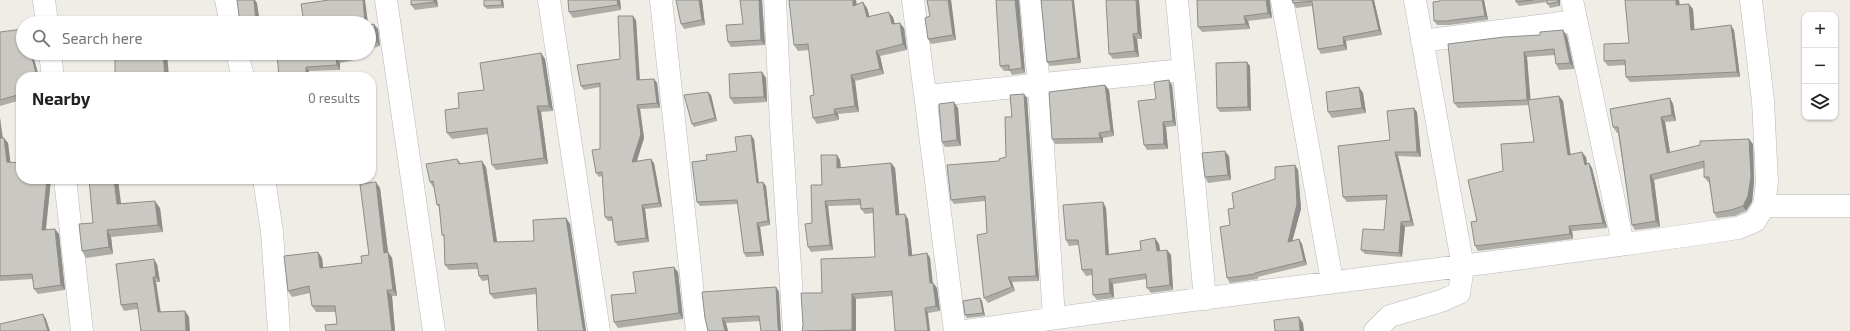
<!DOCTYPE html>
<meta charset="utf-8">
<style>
:root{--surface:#fff;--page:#f6f6f6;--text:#222;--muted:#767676;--line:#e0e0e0}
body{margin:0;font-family:"Exo 2",sans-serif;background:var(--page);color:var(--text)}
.controls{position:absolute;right:12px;top:12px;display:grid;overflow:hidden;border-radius:8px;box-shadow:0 1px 3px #0004}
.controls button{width:36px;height:36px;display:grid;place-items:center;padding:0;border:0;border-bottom:1px solid var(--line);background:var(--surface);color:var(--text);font:20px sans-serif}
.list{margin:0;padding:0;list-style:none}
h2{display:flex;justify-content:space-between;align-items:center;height:52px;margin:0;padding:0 16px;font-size:17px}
h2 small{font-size:13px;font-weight:400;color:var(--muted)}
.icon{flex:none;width:22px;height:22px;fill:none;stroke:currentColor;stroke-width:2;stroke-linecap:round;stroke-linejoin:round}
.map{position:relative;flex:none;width:1850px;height:331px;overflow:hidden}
.search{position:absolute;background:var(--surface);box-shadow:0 1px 3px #0004;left:16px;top:16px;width:360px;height:44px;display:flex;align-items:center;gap:10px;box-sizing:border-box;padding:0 14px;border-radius:22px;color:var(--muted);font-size:15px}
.panel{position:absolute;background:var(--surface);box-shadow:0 1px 3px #0004;left:16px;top:72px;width:360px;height:112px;border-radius:16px}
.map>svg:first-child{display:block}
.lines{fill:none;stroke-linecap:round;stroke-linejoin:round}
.minor-casing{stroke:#b6b8bc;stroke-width:23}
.minor{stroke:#fff;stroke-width:22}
.wall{fill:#aeaca7}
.shaded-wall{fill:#8d8c88}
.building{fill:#cac8c2;stroke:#8d8c88}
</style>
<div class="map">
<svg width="1850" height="331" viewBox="0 0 1850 331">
<rect width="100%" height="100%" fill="#efede5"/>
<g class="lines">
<g class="minor-casing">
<path id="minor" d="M44 0 47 23
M226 0 231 23
M386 0 434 331
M549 0 599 331
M661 0 697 331
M775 0 781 125 794 331
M913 0 955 331
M1031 0 1039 85 1054 318
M1177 0 1205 299
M1282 0 1332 281
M1572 0 1623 244
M1422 41 1576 21
M50 53 53 77
M237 53 243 77
M926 96 1183 70
M65 179 82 331
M264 179 272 232 279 331
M1764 206H1850
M966 331C1223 293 1481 267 1738 228L1755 221 1764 206 1767 182 1763 101 1751 0
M1375 331 1390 316 1441 301 1459 293 1463 267 1415 0"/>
</g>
<use href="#minor" class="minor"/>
</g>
<path class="wall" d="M411 0H437L438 7 415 10 411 5Z
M503 0 504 8 487 9 484 6Z
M620 0 621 10 573 18 569 12Z
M702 0 705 25 684 29 681 24Z
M740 0H762L765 45 731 47 728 42 743 24Z
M856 0 857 5 867 8 869 16 893 17 895 24 904 28 907 50 880 56 884 74 855 81 859 112 838 114 839 120 817 124 813 118 814 95 809 50 798 51 794 45Z
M927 0H951L956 40 931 44 928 39 930 16Z
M1041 0 1081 63 1050 66 1047 62Z
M1139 0 1142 39H1137L1139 57 1113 59 1109 54Z
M1197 0H1270V2L1272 18 1248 21 1250 29 1202 32 1198 27Z
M1292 0H1374L1382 35 1346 41 1347 50 1321 54 1318 49 1312 6 1296 8 1293 3Z
M1440 0H1484L1488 20 1449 25H1437L1434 21 1440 1Z
M1516 0H1560V6L1550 8 1547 2 1519 6 1516 2Z
M1679 0 1680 5 1693 9 1694 29 1734 30 1740 77 1630 82 1626 77 1625 65 1608 66 1604 61 1629 43Z
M1019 1 1025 73 1012 75 1010 71H1004L1000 66Z
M636 20 640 80 654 79 657 83 660 108 640 109 644 138 637 161 654 163 662 207 645 209 649 242 618 246 615 242 612 221H608L605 217 602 176 599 177 596 173 600 149V87L584 90 581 86 620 59Z
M369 25 378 29 380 46 369 49Z
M1563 30 1567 36 1574 69 1559 70 1556 64 1555 55 1527 57 1530 100 1559 96 1563 101 1571 155 1586 157 1587 164 1589 163 1592 168 1607 228 1572 231 1573 239 1478 251 1475 246 1477 221 1503 171 1534 142 1529 105 1458 108 1454 103 1540 35Z
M0 32 36 53 37 59H34L39 77H21V100L0 106Z
M277 53H354H352L354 60 340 63V70L309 71V77H279Z
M541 53 545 59 553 111 541 112 548 164 496 170 492 165 488 134 452 139 447 133 459 108 484 90Z
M1250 66 1251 111 1220 112 1217 108Z
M762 72 766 78 767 102 734 104 730 98Z
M1105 85 1109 90 1114 136 1103 138V143L1055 144 1052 139Z
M1172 85 1176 126 1166 127 1168 149 1147 150 1144 145 1156 99Z
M1359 87 1363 93 1366 113 1332 118 1328 112Z
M1024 94 1027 98 1039 281 1012 282 1015 291 988 303 984 298 987 233 985 201 954 204 951 200 999 161 1006 157 1012 117Z
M711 95 717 121 694 127 692 124Z
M1670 98 1673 104 1676 121 1665 122 1670 152 1753 144 1754 182 1752 202 1746 211 1735 216 1717 218 1714 213 1709 182H1708L1704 177V168L1654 180 1660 227 1635 230 1632 225 1618 133H1617L1613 127Z
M958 108 961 146 945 147 942 142Z
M1417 112 1421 157 1398 156 1414 226 1405 227 1402 257 1365 254 1361 250 1384 230 1387 200 1347 202 1343 197 1390 140Z
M0 118 3 138 8 143 10 162 21 179H51L46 230 59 234 65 290 38 294 34 289 33 279 0 281Z
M754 139 759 183 766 186 770 225 760 227 764 256 746 257 744 253 738 204 700 206 697 202 707 160 737 151Z
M837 155 840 160 841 168 891 163 895 168 899 214 908 219 912 255 927 253 930 258 933 283 937 288 940 311 928 313 892 296 856 299V331H802L822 293 875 257 873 213 865 214 861 209V205L828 206 833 250 811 252 808 247 812 223 822 185Z
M1229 156 1231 180 1208 183 1205 177Z
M461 164 486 167 497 242 534 241 566 218 570 224 586 331H538L536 294 494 299 490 294 488 280 482 281 479 276 478 269 449 270 445 265 444 237 442 235 439 207 437 205 434 187H433L430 182Z
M1295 165 1298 170 1301 209 1292 241 1299 239 1302 244 1307 265 1258 277V279L1230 283 1227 278 1230 225 1234 208Z
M380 188 388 253V252L392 258 397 296H392L395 331H326L337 324 336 312H316L312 306 310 293 292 297 288 291 318 252 322 258 323 268 362 263 369 255Z
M1103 202 1106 208 1109 254 1141 250 1155 238 1159 244 1160 251 1167 250 1171 255 1173 290 1151 293 1147 288V279L1113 284 1114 298 1097 300 1093 295 1092 275 1086 276 1082 270 1079 245 1069 246 1066 240Z
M121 204 160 208 163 232 111 237 113 254 86 258 82 251 93 223Z
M157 264 160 282H156L161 312 185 311 189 317 137 309 124 311 121 305Z
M678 272 683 319 618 328 614 322 636 293Z
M776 287 779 292 760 321 726 323 728 331H708L705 318Z
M980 298 982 301 985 316 967 318 965 315Z"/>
<path class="shaded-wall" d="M254 0H255L257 3 260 23H256Z
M363 0H365L368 23H365Z
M434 0H437L438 7 434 2Z
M501 0H503L504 8 502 5Z
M617 0H620L621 10 618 5Z
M699 0H702L705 25 702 20Z
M759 0H762L765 45 761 40Z
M853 0H856L857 11 853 6Z
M948 0H951L956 40 953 35Z
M1015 0H1019L1025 73 1022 68Z
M1072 0H1074L1081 63 1078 58Z
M1136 0H1139L1142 39 1138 33Z
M1266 0H1270V2L1272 18 1268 13Z
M1372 0H1374L1382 35 1379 30Z
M1482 0H1484L1488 20 1485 16Z
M1558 0H1560V6L1558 2Z
M1676 0H1679L1680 10 1676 5Z
M863 2 867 8 871 22 867 17Z
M1689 4 1693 9 1695 35 1691 30Z
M889 12 893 17 896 30 892 24Z
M633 16 636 20 640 85 637 80Z
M1244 16 1248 21 1250 29 1246 24Z
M900 23 904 28 907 50 903 44Z
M374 24 378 29 380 46 377 42Z
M1731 25 1734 30 1740 77 1737 72Z
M1563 30 1567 36 1574 69 1570 63Z
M1133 34 1137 39 1139 57 1135 51Z
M1343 37 1346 41 1347 50 1344 45Z
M876 51 880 56 884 74 880 69Z
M1524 52 1527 57 1531 105 1527 100Z
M33 53H36L37 59 33 54Z
M163 53H167L169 77H165Z
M350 53H352L354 60 350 56Z
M541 53 545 59 553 111 549 106Z
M31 54 34 59 39 77H37Z
M336 58 340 63V70L337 65Z
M1247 62 1250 66 1251 111 1248 107Z
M306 67 309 71V77H306Z
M762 72 766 78 767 102 764 97Z
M851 75 855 81 859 112 855 106Z
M654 79 657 83 660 108 657 103Z
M1169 80 1172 85 1176 126 1173 121Z
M1105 85 1109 90 1114 136 1111 131Z
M1359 87 1363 93 1366 113 1362 108Z
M708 92 711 95 717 121 715 118Z
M1024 94 1027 98 1039 281 1036 276Z
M1559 96 1563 101 1571 160 1568 155Z
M1670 98 1673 104 1676 121 1672 115Z
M954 102 958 108 961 146 957 140Z
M637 105 640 109 644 138 635 166 632 162Z
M537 106 541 112 548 164 544 158Z
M1414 108 1417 112 1421 157 1417 152Z
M834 109 838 114 839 120 835 114Z
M1661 117 1665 122 1671 158 1667 153Z
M0 118 3 143 0 138Z
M1163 122 1166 127 1168 149 1164 144Z
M1099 133 1103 138V143L1100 138Z
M751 135 754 139 759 187 757 183Z
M4 138 8 143 11 167 7 162Z
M1749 139 1753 144 1754 182 1752 202 1746 211 1743 206Z
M1225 151 1229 156 1231 180 1228 175Z
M1395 152 1398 156 1414 226 1411 221Z
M1582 152 1586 157 1588 170 1585 165Z
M837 155 840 160 841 173 837 168Z
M457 159 461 164H459Z
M651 159 654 163 662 207 659 203Z
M482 161 486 167 498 248 494 242Z
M891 163 895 168 900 220 896 215Z
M1589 163 1592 168 1607 228 1603 223Z
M1295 165 1298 170 1301 209 1291 246 1288 242Z
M1650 175 1654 180 1660 227 1656 221Z
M47 179H51L45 235 42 230Z
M114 179H118L122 211 117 204Z
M376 182 380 188 389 259 384 253Z
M763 182 766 186 770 225 768 221Z
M155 201 160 208 163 232 158 225Z
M825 201 828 206 833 250 830 245Z
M1103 202 1106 208 1109 260 1106 255Z
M642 205 645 209 649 242 646 238Z
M905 214 908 219 913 261 909 256Z
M566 218 570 224 586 331H584L583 328Z
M1401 222 1405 227 1402 257 1399 253Z
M757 223 760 227 764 256 761 252Z
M1569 226 1572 231 1573 239 1570 234Z
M55 229 59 234 65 290 61 285Z
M107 230 111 237 113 254 109 247Z
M1155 238 1159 244 1161 256 1157 251Z
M1299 239 1302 244 1307 265 1304 261Z
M1167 250 1171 255 1173 290 1170 285Z
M318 252 322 258 324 274 320 268Z
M388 252 392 258 397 296 393 290Z
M927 253 930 258 933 288 930 283Z
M154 259 157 264 160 282 156 277Z
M674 267 678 272 683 319 679 313Z
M153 277 156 282 161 318 158 312Z
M1008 277 1012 282 1015 291 1012 287Z
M1109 279 1113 284 1114 298 1110 293Z
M933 283 937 288 940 311 936 306Z
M776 287 779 292 781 331H779L778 327Z
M387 290 392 296 395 331H392Z
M852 294 856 299V331H853L852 330Z
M980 298 982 301 985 316 983 313Z
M925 308 928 313 930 331H928Z
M185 311 189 317 190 331H186Z
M43 314 46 319 50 331H48Z
M1299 317 1303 323 1304 331H1300Z
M722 318 726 323 728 331H725Z"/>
<path class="building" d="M237 0H254L256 23H240Z
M329 0H363L365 23H304L301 4Z
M411 0H434V2L411 5Z
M484 0H501L502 5 484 6Z
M568 0H617L618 5 569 12Z
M676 0H699L702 20 681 24Z
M740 0H759L761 40 728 42 726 25 743 24Z
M789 0H853V6L863 2 867 17 889 12 892 24 900 23 903 44 876 51 880 69 851 75 855 106 834 109 835 114 813 118 810 96 814 95 808 44 794 45Z
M927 0H948L953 35 928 39 925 18 930 16Z
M996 0H1015L1022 68 1009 70V65L1000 66Z
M1041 0H1072L1078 58 1047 62Z
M1106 0H1136L1138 33 1133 34 1135 51 1109 54Z
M1197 0H1266L1268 13 1244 16 1246 24 1198 27Z
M1292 0H1372L1379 30 1343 37 1344 45 1318 49 1312 1 1293 3Z
M1440 0H1482L1485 16 1446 21H1434L1433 2 1440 1Z
M1516 0H1533L1516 2Z
M1547 0H1558V2L1547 4Z
M1625 0H1676V5L1689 4 1691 30 1731 25 1737 72 1626 77 1625 60 1604 61V44L1629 43Z
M618 16H633L637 80 654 79 657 103 637 105 641 134 632 162 651 159 659 203 642 205 646 238 615 242 612 217H605L602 172 596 173 592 150 600 149V83L581 86 577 65 620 59Z
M374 24 377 42 369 44V25Z
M23 29V53H33V54H31L37 77H21V94L0 100V32Z
M1563 30 1570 63 1556 64 1554 49 1524 52 1527 100 1454 103 1448 44 1504 37 1540 35V32Z
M115 53H163L165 77H115Z
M277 53H350V56L336 58 337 65 306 67V77H279Z
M541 53 549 106H537L544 158 492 165 487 128 447 133 445 110 459 108 458 93 484 90 480 63Z
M1247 62 1248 107 1217 108 1216 63Z
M762 72 764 97 730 98 729 74Z
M1169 80 1173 121 1163 122 1164 144 1144 145 1138 101 1156 99 1154 82Z
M1105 85 1111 131 1099 133 1100 138 1052 139 1049 92Z
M1359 87 1362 108 1328 112 1326 92Z
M708 92 715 118 692 124 684 95Z
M1024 94 1036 276 1008 277 1012 287 984 298 977 235 987 233 985 196 951 200 947 165 999 161V159L1006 157 1005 117H1012L1010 95Z
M1559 96 1568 155 1582 152 1585 165 1589 163 1603 223 1569 226 1570 234 1475 246 1471 222 1477 221 1468 180 1503 171 1501 144 1534 142 1528 100Z
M1670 98 1672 115 1661 117 1667 153 1700 145V141L1749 139 1751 176 1748 196 1743 206 1731 210 1714 213 1709 177H1704V161L1650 175 1656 221 1632 225 1618 127H1613L1610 109Z
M954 102 957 140 942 142 939 104Z
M1414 108 1417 152H1395L1411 221 1401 222 1399 253 1361 250 1363 229 1384 230 1387 195 1343 197 1338 146 1390 140 1387 111Z
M751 135 757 183 763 182 768 221 757 223 761 252 744 253 737 200 697 202 692 162 707 160 706 155 737 151 735 137Z
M0 138H4L7 162 21 163V179H47L42 230 55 229 61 285 34 289 32 274 0 276Z
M1225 151 1228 175 1205 177 1202 153Z
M821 155H837V168L891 163 896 215 905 214 909 256 927 253 930 283H933L936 306 925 308 928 331H895L892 291 852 294V330L802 331 803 325 801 293H822L821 259 875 257 873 208 861 209 860 199 825 201 830 245 808 247 805 224 812 223 811 185H822Z
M457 159 459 164 482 161 494 242 534 241 533 220 566 218 583 328 584 331H538L536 288 490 294 488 275 479 276 477 263 445 265 444 235H442L439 204 437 205 433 181 430 182 426 164Z
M1295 165 1297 204 1288 242 1299 239 1304 261 1255 273V274L1227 278 1220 227 1230 225 1228 209 1234 208 1232 193 1275 179V167Z
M89 179H114L117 204 155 201 158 225 107 230 109 247 82 251 79 224 93 223Z
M376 182 384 253 388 252 393 290H387L392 331H326L325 325 337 324 335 306H312L309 286 288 291 284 256 318 252 320 268 362 263 361 256 369 255 360 184Z
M1103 202 1106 255 1141 250 1140 241 1155 238 1157 251 1167 250 1170 285 1147 288 1146 274 1109 279 1110 293 1093 295 1092 269 1082 270 1078 240H1066L1063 205Z
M154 259 156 277H153L158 312 185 311 186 331H141L137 303 121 305 116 264Z
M674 267 679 313 614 322 611 295 636 293 633 272Z
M776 287 778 327 779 331H761L759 316 722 318 725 331H708L705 318 702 292Z
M980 298 983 313 965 315 963 301Z
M43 314 48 331H0V324Z
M1299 317 1300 331H1275L1274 320Z"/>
</svg>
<div class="controls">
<button>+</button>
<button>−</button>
<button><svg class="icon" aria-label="layers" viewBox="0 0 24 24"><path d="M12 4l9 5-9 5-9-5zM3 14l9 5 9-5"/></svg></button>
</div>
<div class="search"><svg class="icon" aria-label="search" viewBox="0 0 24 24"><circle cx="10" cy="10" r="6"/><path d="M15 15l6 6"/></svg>Search here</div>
<section class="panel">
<h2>Nearby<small>0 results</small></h2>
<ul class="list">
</ul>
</section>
</div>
